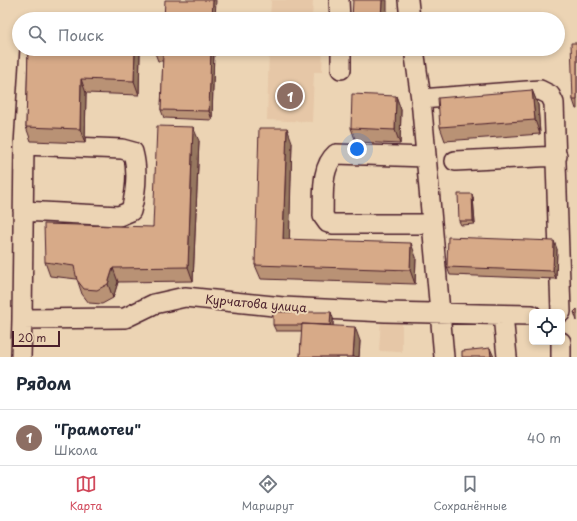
<!DOCTYPE html>
<html lang="ru">
<meta charset="utf-8">
<style>
:root{--surface:#fff;--page:#f2f2f3;--text:#1f2937;--muted:#747a83;--line:#e0e1e3;--accent:#d1495b}
body{margin:0;font-family:"Playpen Sans",sans-serif;background:var(--page);color:var(--text)}
.controls{position:absolute;right:12px;bottom:12px;display:grid;overflow:hidden;border-radius:6px;box-shadow:0 2px 6px #0003}
.controls button{width:36px;height:36px;display:grid;place-items:center;padding:0;border:0;border-bottom:1px solid var(--line);background:var(--surface);color:var(--text);font:20px sans-serif}
.scale{position:absolute;left:12px;bottom:10px;width:48px;box-sizing:border-box;padding-left:4px;border:2px solid #4a1f2b;border-top:0;font-size:11px;line-height:14px;white-space:nowrap;color:#4a1f2b;-webkit-text-stroke:3px #ecd4b4;paint-order:stroke}
.you{position:absolute;left:357px;top:149px;width:14px;height:14px;margin:-10px;border:3px solid #fff;border-radius:50%;background:#1a73e8;box-shadow:0 0 0 6px #1a73e833}
.badge{display:grid;place-items:center;width:26px;height:26px;border-radius:50%;background:var(--accent);color:#fff;font-size:13px;font-weight:700}
.pin{position:absolute;translate:-50% -50%;border:2px solid #fff;box-shadow:0 1px 4px #0006}
.list{margin:0;padding:0;list-style:none}
h2{display:flex;justify-content:space-between;align-items:center;height:52px;margin:0;padding:0 16px;font-size:17px}
h2 small{font-size:13px;font-weight:400;color:var(--muted)}
.list li{display:grid;grid-template-columns:26px 1fr auto;gap:12px;align-items:center;box-sizing:border-box;height:56px;padding:0 16px;border-top:1px solid var(--line)}
.list b{display:block;font-size:15px;white-space:nowrap}
.list p{margin:0;font-size:13px;white-space:nowrap;color:var(--muted)}
.list em{font-size:13px;font-style:normal;color:var(--muted)}
.icon{flex:none;width:22px;height:22px;fill:none;stroke:currentColor;stroke-width:2;stroke-linecap:round;stroke-linejoin:round}
.map{position:relative;flex:none;width:577px;height:357px;overflow:hidden}
.search{position:absolute;background:var(--surface);box-shadow:0 2px 6px #0003;left:12px;right:12px;top:12px;height:44px;display:flex;align-items:center;gap:10px;box-sizing:border-box;padding:0 14px;border-radius:22px;color:var(--muted);font-size:15px}
.sheet{height:108px;background:var(--surface)}
nav{display:flex;justify-content:space-around;align-items:center;box-sizing:border-box;height:56px;border-top:1px solid var(--line);background:var(--surface);font-size:11px;color:var(--muted)}
nav a{display:grid;justify-items:center;gap:2px}
nav .on{color:var(--accent)}
.map>svg:first-child{display:block}
.built{fill:#e6c7a7}
.lines{fill:none;stroke-linecap:round;stroke-linejoin:round}
.minor-casing{stroke:#4a1f2b;stroke-width:22}
.minor{stroke:#ecd4b4;stroke-width:19}
.wall{fill:#b99275;stroke:#4a1f2b}
.shaded-wall{fill:#96775f;stroke:#4a1f2b}
.building{fill:#d7aa88;stroke:#4a1f2b}
.labels{text-anchor:middle;dominant-baseline:central;stroke-width:4;stroke-linejoin:round;paint-order:stroke}
.street-label{font-size:12px;fill:#4a1f2b;stroke:#ecd4b4}
</style>
<div class="map">
<svg width="577" height="357" viewBox="0 0 577 357">
<rect width="100%" height="100%" fill="#ecd4b4"/>
<filter id="ink" filterUnits="userSpaceOnUse"><feTurbulence type="fractalNoise" baseFrequency=".025" numOctaves="2"/><feDisplacementMap in="SourceGraphic" scale="8" xChannelSelector="R" yChannelSelector="G"/><feConvolveMatrix kernelMatrix="1 2 1 2 8 2 1 2 1" color-interpolation-filters="sRGB"/></filter>
<g filter="url(#ink)">
<path class="built" d="M271 0H313L312 19H270Z
M269 49 323 51 322 72H314L312 122 267 120Z
M381 319 402 320V352L379 351Z"/>
<g class="lines">
<g class="minor-casing">
<path id="minor" d="M339 0 340 19
M408 0 410 19
M341 49V69
M414 49 421 99 444 357
M421 99 540 90 550 95 554 103 561 312
M24 145 30 49
M426 157 336 154C320 168 324 196 323 216L328 223 333 224H432
M455 161 557 156
M503 315 507 357
M22 319 24 145 122 149 133 152C138 171 136 192 131 211L119 216 23 211
M21 357 22 319 125 318 154 304 185 297 283 307 385 312 532 315
M561 357V342"/>
</g>
<use href="#minor" class="minor"/>
</g>
<path class="wall" d="M577 43V109H576L573 100Z
M28 49H139L140 52 139 95 86 93 85 143 31 141 26 127Z
M156 49H214L212 120 164 118 161 110 163 61H158L155 53Z
M532 90 538 105 540 134 445 141 440 127Z
M396 96 401 110 400 144 356 142 351 128Z
M199 141 193 281 118 282 113 298 102 304 89 303 82 294 77 279 50 276 45 262 153 227Z
M292 142 289 239 416 257 415 284 261 279 255 265Z
M473 197 475 224 461 225 459 221Z
M557 249 556 279 450 275 447 267Z
M577 309V321L574 312Z
M333 318V326L360 341 359 357H300L302 331H276L273 325Z"/>
<path class="shaded-wall" d="M213 0H216L215 19H212Z
M382 0H387V19H381Z
M135 49H139L140 52 139 95 134 81Z
M211 49H214L212 120 209 111Z
M81 79 86 93 85 143 80 129Z
M532 90 538 105 540 134 535 120Z
M396 96 401 110 400 144 395 130Z
M193 127 199 141 193 281 188 267Z
M287 128 292 142 289 253 283 239Z
M472 194 473 197 475 224 473 221Z
M554 241 557 249 556 279 553 271Z
M411 243 416 257 415 284 410 270Z
M113 268 118 282 113 298 108 284Z
M331 312 333 318V331L330 325Z
M355 327 360 341 359 357H353Z
M490 348 494 357H491Z"/>
<path class="building" d="M165 0H213L212 19H164Z
M353 0H382L381 19H352Z
M571 43H577V100H573Z
M28 49H135L134 81 81 79 80 129 26 127Z
M156 49H211L209 111 161 110 163 53H155Z
M532 90 535 120 440 127 438 98Z
M352 94 396 96 395 130 351 128Z
M157 126 193 127 188 267 113 268 108 284 97 290 84 289 77 280 74 266 45 262 44 224 153 227Z
M259 128H287L283 239 411 243 410 270 255 265Z
M458 194H472L473 221H459Z
M448 237 554 241 553 271 447 267Z
M577 309V315L574 312Z
M273 312H331L330 325 302 324V325H273Z
M302 324 355 327 353 357H300Z
M490 348 491 357H462V351Z"/>
</g>
<g class="labels">
<g class="street-label">
<text transform="translate(256 303) rotate(5)">Курчатова улица</text>
</g>
</g>
</svg>
<div class="controls">
<button><svg class="icon" aria-label="locate" viewBox="0 0 24 24"><circle cx="12" cy="12" r="6"/><path d="M12 2v4M12 18v4M2 12h4M18 12h4"/></svg></button>
</div>
<div class="scale">20 m</div>
<div class="you"></div>
<div class="pin badge" style="left:290px;top:96px;background:#8d6e63">1</div>
<div class="search"><svg class="icon" aria-label="search" viewBox="0 0 24 24"><circle cx="10" cy="10" r="6"/><path d="M15 15l6 6"/></svg>Поиск</div>
</div>
<section class="sheet">
<h2>Рядом<small></small></h2>
<ul class="list">
<li><span class="badge" style="background:#8d6e63">1</span><div><b>&quot;Грамотеи&quot;</b><p>Школа</p></div><em>40 m</em></li>
</ul>
</section>
<nav>
<a class="on"><svg class="icon" aria-label="map" viewBox="0 0 24 24"><path d="M3 6l6-2 6 2 6-2v14l-6 2-6-2-6 2zM9 4v14M15 6v14"/></svg>Карта</a>
<a><svg class="icon" aria-label="directions" viewBox="0 0 24 24"><path d="M12 3l9 9-9 9-9-9zM9 14v-3h6M13 9l2 2-2 2"/></svg>Маршрут</a>
<a><svg class="icon" aria-label="saved" viewBox="0 0 24 24"><path d="M7 4h10v16l-5-4-5 4z"/></svg>Сохранённые</a>
</nav>
